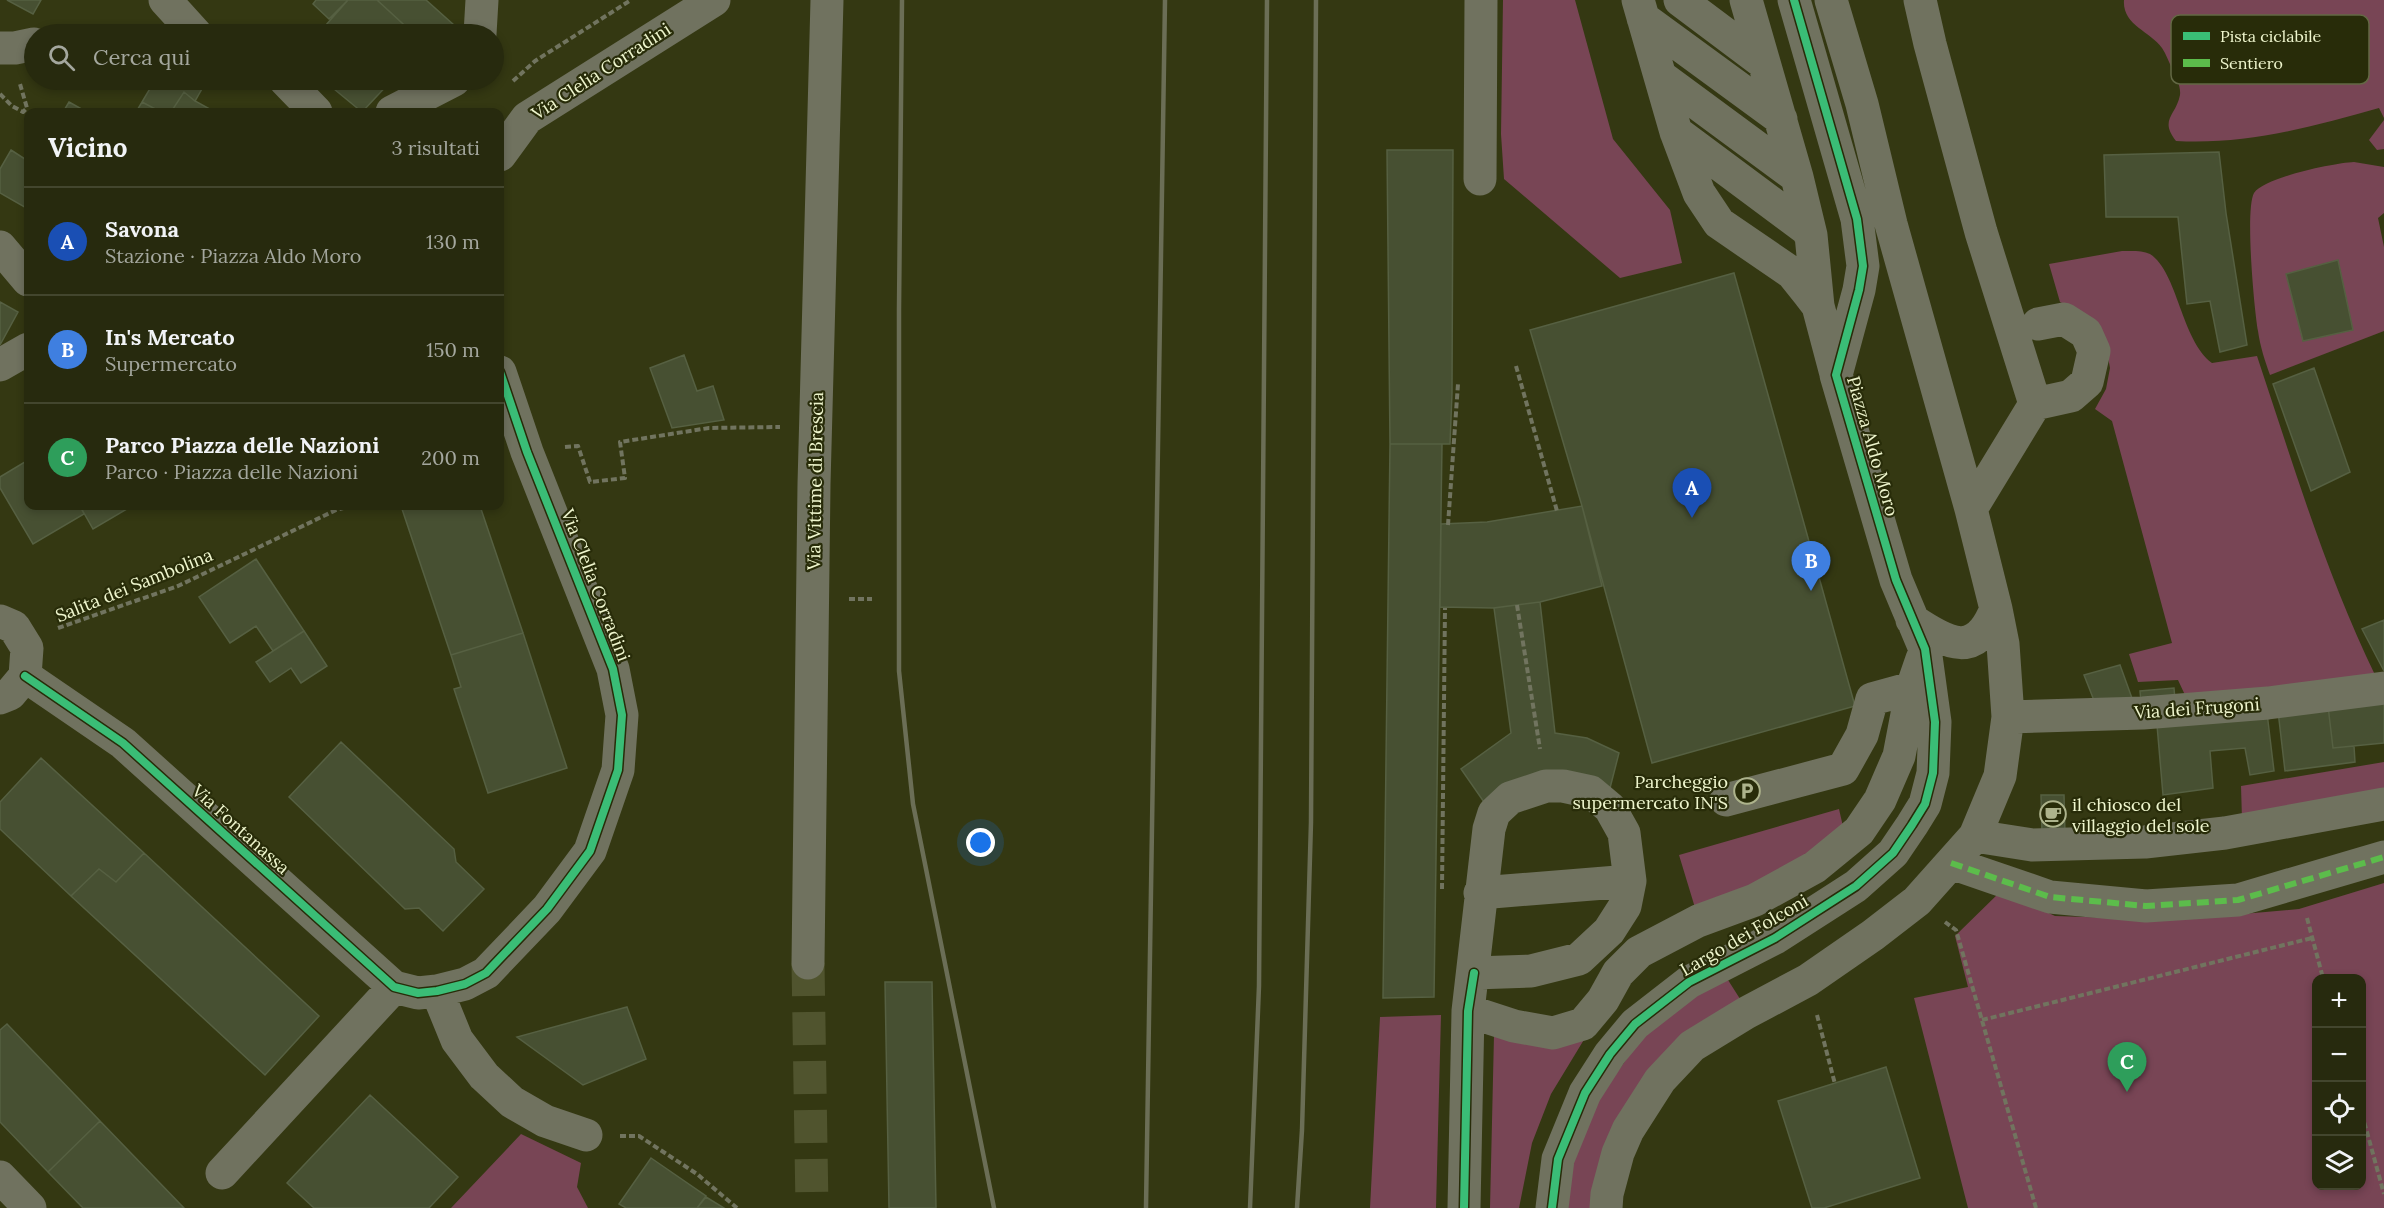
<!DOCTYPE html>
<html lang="it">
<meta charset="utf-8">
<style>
:root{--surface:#272a0e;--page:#33361c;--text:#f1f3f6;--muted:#a4a79e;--line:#43462e;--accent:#8c9099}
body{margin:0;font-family:Lora,serif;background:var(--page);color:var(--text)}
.controls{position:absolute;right:18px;bottom:18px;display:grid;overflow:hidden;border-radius:12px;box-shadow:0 3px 9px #0003}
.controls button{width:54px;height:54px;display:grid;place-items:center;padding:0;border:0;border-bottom:2px solid var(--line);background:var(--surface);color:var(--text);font:30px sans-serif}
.you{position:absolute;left:981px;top:843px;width:21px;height:21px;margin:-15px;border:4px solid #fff;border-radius:50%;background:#1a73e8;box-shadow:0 0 0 9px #1a73e833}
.badge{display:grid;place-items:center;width:39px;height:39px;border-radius:50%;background:var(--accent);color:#fff;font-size:20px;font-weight:700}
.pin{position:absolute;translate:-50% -50px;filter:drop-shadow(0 2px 3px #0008)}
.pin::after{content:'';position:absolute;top:32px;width:21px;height:18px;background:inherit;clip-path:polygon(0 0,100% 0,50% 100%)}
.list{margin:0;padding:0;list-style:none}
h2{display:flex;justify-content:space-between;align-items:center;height:78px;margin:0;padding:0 24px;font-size:26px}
h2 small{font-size:20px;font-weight:400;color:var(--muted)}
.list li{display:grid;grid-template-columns:39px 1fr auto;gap:18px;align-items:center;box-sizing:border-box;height:108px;padding:0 24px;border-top:2px solid var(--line)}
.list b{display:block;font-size:22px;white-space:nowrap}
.list p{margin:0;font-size:20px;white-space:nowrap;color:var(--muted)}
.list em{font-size:20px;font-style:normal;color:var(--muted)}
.icon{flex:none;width:33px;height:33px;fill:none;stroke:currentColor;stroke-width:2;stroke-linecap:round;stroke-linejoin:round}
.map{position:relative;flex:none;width:2384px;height:1208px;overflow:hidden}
.search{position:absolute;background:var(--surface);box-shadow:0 3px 9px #0003;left:24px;top:24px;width:480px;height:66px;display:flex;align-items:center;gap:15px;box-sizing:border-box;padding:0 21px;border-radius:33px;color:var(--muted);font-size:22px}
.panel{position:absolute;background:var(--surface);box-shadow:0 3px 9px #0003;left:24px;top:108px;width:480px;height:402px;border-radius:12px}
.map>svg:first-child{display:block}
.green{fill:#784555;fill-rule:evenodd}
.building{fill:#475032;stroke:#566042;stroke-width:1.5}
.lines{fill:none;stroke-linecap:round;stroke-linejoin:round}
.minor-tunnel{stroke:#50542e;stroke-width:33;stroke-dasharray:33 16;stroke-linecap:butt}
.path{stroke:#71745f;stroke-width:4;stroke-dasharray:6 3;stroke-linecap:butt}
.minor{stroke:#70725f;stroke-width:33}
.rail{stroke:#6b6e56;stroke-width:4.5}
.quiet{stroke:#5cbc4b;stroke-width:6;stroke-dasharray:12 6;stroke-linecap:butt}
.cycleway-casing{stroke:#282c09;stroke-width:11}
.cycleway{stroke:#3abd76;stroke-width:8}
.labels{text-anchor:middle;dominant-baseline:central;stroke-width:4.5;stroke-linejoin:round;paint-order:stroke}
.street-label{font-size:18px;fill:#eef5cd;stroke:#282c09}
.poi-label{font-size:18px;fill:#eef5cd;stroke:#282c09;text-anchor:end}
.key{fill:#282c09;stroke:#636844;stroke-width:1.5}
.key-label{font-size:16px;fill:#eef5cd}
</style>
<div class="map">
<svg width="2384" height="1208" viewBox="0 0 2384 1208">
<rect width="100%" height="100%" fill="#343812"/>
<path class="green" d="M1503 0H1575L1613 139 1670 210 1682 263 1620 278 1504 179 1501 134Z
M2124 0H2384V118L2379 108C2312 127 2246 145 2176 141 2159 119 2176 116 2180 95 2181 86 2176 77 2172 69 2169 62 2166 54 2162 48 2150 31 2122 25 2124 0Z
M2384 120V149L2377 150 2369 140Z
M2354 162 2384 167V213L2378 218 2384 247V331L2270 375C2265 361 2260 346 2258 331 2254 308 2245 209 2254 193 2265 177 2334 163 2354 162Z
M2122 251C2130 251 2142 250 2150 254 2178 272 2181 340 2212 363L2257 356C2293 464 2326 574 2376 677L2185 695 2178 680 2138 682 2129 654 2172 643 2112 421 2095 409 2106 389 2110 368 2106 346 2080 312 2060 302 2049 264Z
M2384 762V796L2242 820 2241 786Z
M1839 809 1844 831 1809 858 1696 911 1679 855Z
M2384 883V1208H1968L1914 998 1968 987 1955 936 2001 891 2055 916 2175 920 2299 909ZM2316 978H2362V1186H2316Z
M1728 980 1742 1002 1685 1036 1595 1208H1566L1572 1160 1601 1095 1643 1036 1697 994Z
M1441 1015 1436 1208H1370L1380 1017Z
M1494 1035 1585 1038 1551 1094 1532 1143 1519 1208H1490Z
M521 1134 581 1163 577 1187 588 1208H451Z"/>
<path class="building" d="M7 0H41L33 14Z
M316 0H348L329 19 313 4Z
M348 0H377L414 34H318Z
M377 0H426L464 34H414Z
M155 80H207L195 101 184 92 171 112H161L142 102Z
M342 80H392L362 112 334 89Z
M184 92 195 101 215 112H171Z
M69 102 87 112H63Z
M142 102 161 112H136Z
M11 150 28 161V209L0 193V169Z
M1387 150H1453L1452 393 1450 444H1390Z
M2219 152 2226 213 2247 345 2220 352 2210 301 2187 304 2178 217H2106L2104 155Z
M2338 260 2353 330 2303 341 2286 274Z
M1734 273 1855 706 1652 763 1582 506 1530 330Z
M0 302 18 312 0 345Z
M684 355 697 391 713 386 724 420 672 428 650 368Z
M2314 368 2350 472 2311 491 2273 384Z
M1390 444H1442L1434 997 1383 998Z
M28 460V506H80L84 514 33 544 0 488V477Z
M80 506H132L93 529Z
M412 506H480L523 633 451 655 402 509Z
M1582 506 1602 586 1540 602 1494 608 1440 607 1441 524 1487 522Z
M256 559 304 631 273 651 256 626 230 643 199 597Z
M1540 602 1555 733 1587 738 1619 753 1610 788 1486 805 1461 769 1511 733 1494 608Z
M2384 620V671L2362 629Z
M304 631 327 666 301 683 291 668 270 682 256 662Z
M523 633 567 768 488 793 454 689 461 687 451 655Z
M2120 665 2133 701 2095 703 2084 675Z
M2174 688 2175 700 2141 702 2140 691Z
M2384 700V743L2333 748 2328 706Z
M2328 706 2333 748 2354 746 2355 762 2285 771 2278 711Z
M2267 713 2274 771 2250 775 2245 748 2210 751 2213 788 2163 795 2157 725Z
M341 742 454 849 456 862 484 889 443 931 419 908 405 909 289 797Z
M41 758 144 853 116 882 99 869 71 896 0 829V802Z
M2041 795H2064L2065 833H2042Z
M144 853 319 1016 265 1075 71 896 99 869 116 882Z
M885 982H932L936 1208H889Z
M627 1007 646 1059 583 1085 517 1037Z
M7 1024 100 1121 48 1172 0 1122V1030Z
M1886 1067 1920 1178 1824 1208H1812L1778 1101Z
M370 1095 458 1177 429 1208H314L287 1183Z
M100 1121 184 1208H83L48 1172Z
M651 1158 706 1196 697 1208H626L619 1204Z
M706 1197 724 1208H697Z"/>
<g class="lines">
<path class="minor-tunnel" d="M808 963 812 1208"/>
<path class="path" d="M513 81 535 61 631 0
M0 94 12 106 23 112 27 108 20 84
M1516 366 1557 511
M565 447 578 446 590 482 625 478 620 442 709 428 780 427
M1448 525 1458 384
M849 599H872
M1517 605 1540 749
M58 628 178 586 336 510 351 506
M1442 889 1445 608
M2307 918 2323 978
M1945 922 1956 930 2036 1208
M1817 1015 1835 1084
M1982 1020 2312 938
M2362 1114 2384 1194
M620 1136H639L697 1174 737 1208"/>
<path class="minor" d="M165 0 196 34
M1638 0 1676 132 1699 193 1719 223 1792 273 1808 293 1818 306 1836 374
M1680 0 1764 63
M1746 0 1797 177 1811 235 1818 306
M1920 0 1930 44 1981 232 2035 404 1971 509
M1643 18 1781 119
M480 34 482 0
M0 48H15L34 44
M1660 76 1797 177
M285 80 316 112
M392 112 454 80
M1676 132 1805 228 1811 235
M500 155 527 118 714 0
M1480 179 1481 0
M0 247 28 280
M0 365 28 349
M2035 404 2071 396 2087 382 2094 351 2086 333 2064 319 2038 324
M1912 620C1949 645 1976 659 1996 609
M0 621 14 627 27 648 25 676 10 694 0 698
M25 676 123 743 394 987 418 993 437 991 465 984 486 973 547 909 590 851 618 770 622 715 613 669 527 452 500 372
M2008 717 2143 713 2268 703 2384 688
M1726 800 1843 769 1862 735 1872 699 1912 688
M1975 836 2032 845 2145 842 2225 833 2384 804
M1951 863 2050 897 2146 906 2238 900 2384 857
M1480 893 1630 881
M808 963 814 484 827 0
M437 991 457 1040 484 1076 512 1102 545 1121 586 1135
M1468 1011 1514 1026 1553 1033 1583 1024 1603 1000 1618 973 1639 952 1698 921 1755 900 1815 867 1859 831 1880 800 1899 756 1912 688 1922 659
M222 1173 394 987
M0 1177 30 1208
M1464 1208 1468 1011 1489 829 1494 813 1510 798 1546 786H1563L1591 792 1610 808 1624 833 1630 881 1625 906 1609 931 1579 959 1531 971 1474 973
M1552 1208 1558 1159 1585 1093 1610 1054 1635 1024 1689 982 1775 938 1856 886 1893 853 1912 825 1925 804 1933 773 1935 722 1925 649 1896 580 1836 375 1859 290 1863 266 1857 219 1794 0
M1606 1208 1607 1194 1618 1153 1628 1130 1660 1080 1692 1046 1746 1013 1808 980 1873 935 1917 901 1975 836 2000 776 2008 717 2003 644 1996 609 1971 509 1891 224 1862 104 1831 0"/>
<path class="rail" d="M902 0 899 310V671L913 804 994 1208
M1146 1208 1165 0
M1250 1208 1259 986 1267 0
M1297 1208 1302 1130 1311 822 1316 0"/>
<path class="quiet" d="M1951 863 2050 897 2146 906 2238 900 2384 857"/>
<g class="cycleway-casing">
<path id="cycleway" d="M25 676 123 743 394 987 418 993 437 991 465 984 486 973 547 909 590 851 618 770 622 715 613 669 527 452 500 372
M1464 1208 1468 1011 1474 973
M1552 1208 1558 1159 1585 1093 1610 1054 1635 1024 1689 982 1775 938 1856 886 1893 853 1912 825 1925 804 1933 773 1935 722 1925 649 1896 580 1836 375 1859 290 1863 266 1857 219 1794 0"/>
</g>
<use href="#cycleway" class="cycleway"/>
</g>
<defs>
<g id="parking-ring" transform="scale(1.35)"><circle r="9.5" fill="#282c09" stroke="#adb38c" stroke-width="1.5"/><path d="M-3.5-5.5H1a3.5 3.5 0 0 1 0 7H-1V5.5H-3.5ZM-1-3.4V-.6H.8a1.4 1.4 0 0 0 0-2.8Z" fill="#adb38c"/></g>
<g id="cafe-ring" transform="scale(1.35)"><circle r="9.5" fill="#282c09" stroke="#adb38c" stroke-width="1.5"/><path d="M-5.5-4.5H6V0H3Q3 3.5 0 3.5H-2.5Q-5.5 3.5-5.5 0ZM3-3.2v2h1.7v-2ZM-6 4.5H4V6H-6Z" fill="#adb38c"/></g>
</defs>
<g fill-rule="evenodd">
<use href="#parking-ring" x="1747" y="791"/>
<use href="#cafe-ring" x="2053" y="814"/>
</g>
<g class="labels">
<g class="street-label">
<text transform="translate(601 71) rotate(-33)">Via Clelia Corradini</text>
<text transform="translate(1873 446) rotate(74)">Piazza Aldo Moro</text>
<text transform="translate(815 481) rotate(-89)">Via Vittime di Brescia</text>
<text transform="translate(134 585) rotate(-22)">Salita dei Sambolina</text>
<text transform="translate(596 585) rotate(69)">Via Clelia Corradini</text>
<text transform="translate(2197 708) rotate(-4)">Via dei Frugoni</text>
<text transform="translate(241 829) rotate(42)">Via Fontanassa</text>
<text transform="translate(1744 935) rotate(-30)">Largo dei Folconi</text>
</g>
<g class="poi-label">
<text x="1728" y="781">Parcheggio<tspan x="1728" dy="21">supermercato IN'S</tspan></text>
<text x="2072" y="804" text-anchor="start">il chiosco del<tspan x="2072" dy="21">villaggio del sole</tspan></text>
</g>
</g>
<rect x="2171" y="15" width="198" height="69" rx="9" class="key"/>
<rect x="2183" y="32" width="27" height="8" fill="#3abd76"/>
<rect x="2183" y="59" width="27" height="8" fill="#5cbc4b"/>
<g class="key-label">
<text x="2220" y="42">Pista ciclabile</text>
<text x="2220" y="69">Sentiero</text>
</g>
</svg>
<div class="controls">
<button>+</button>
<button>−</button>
<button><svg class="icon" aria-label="locate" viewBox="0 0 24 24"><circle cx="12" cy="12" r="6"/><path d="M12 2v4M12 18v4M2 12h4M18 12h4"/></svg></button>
<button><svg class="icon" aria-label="layers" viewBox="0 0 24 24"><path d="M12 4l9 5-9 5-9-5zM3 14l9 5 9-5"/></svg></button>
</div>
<div class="you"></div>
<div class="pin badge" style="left:1692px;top:518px;background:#1a4fb4">A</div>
<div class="pin badge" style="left:1811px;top:591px;background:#3f7fe0">B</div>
<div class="pin badge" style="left:2127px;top:1092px;background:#2e9e5b">C</div>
<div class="search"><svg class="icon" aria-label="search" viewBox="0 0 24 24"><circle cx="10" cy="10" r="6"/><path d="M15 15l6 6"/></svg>Cerca qui</div>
<section class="panel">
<h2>Vicino<small>3 risultati</small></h2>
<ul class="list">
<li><span class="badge" style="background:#1a4fb4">A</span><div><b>Savona</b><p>Stazione · Piazza Aldo Moro</p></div><em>130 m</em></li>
<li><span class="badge" style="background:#3f7fe0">B</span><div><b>In's Mercato</b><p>Supermercato</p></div><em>150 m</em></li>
<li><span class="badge" style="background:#2e9e5b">C</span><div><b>Parco Piazza delle Nazioni</b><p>Parco · Piazza delle Nazioni</p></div><em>200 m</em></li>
</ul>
</section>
</div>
